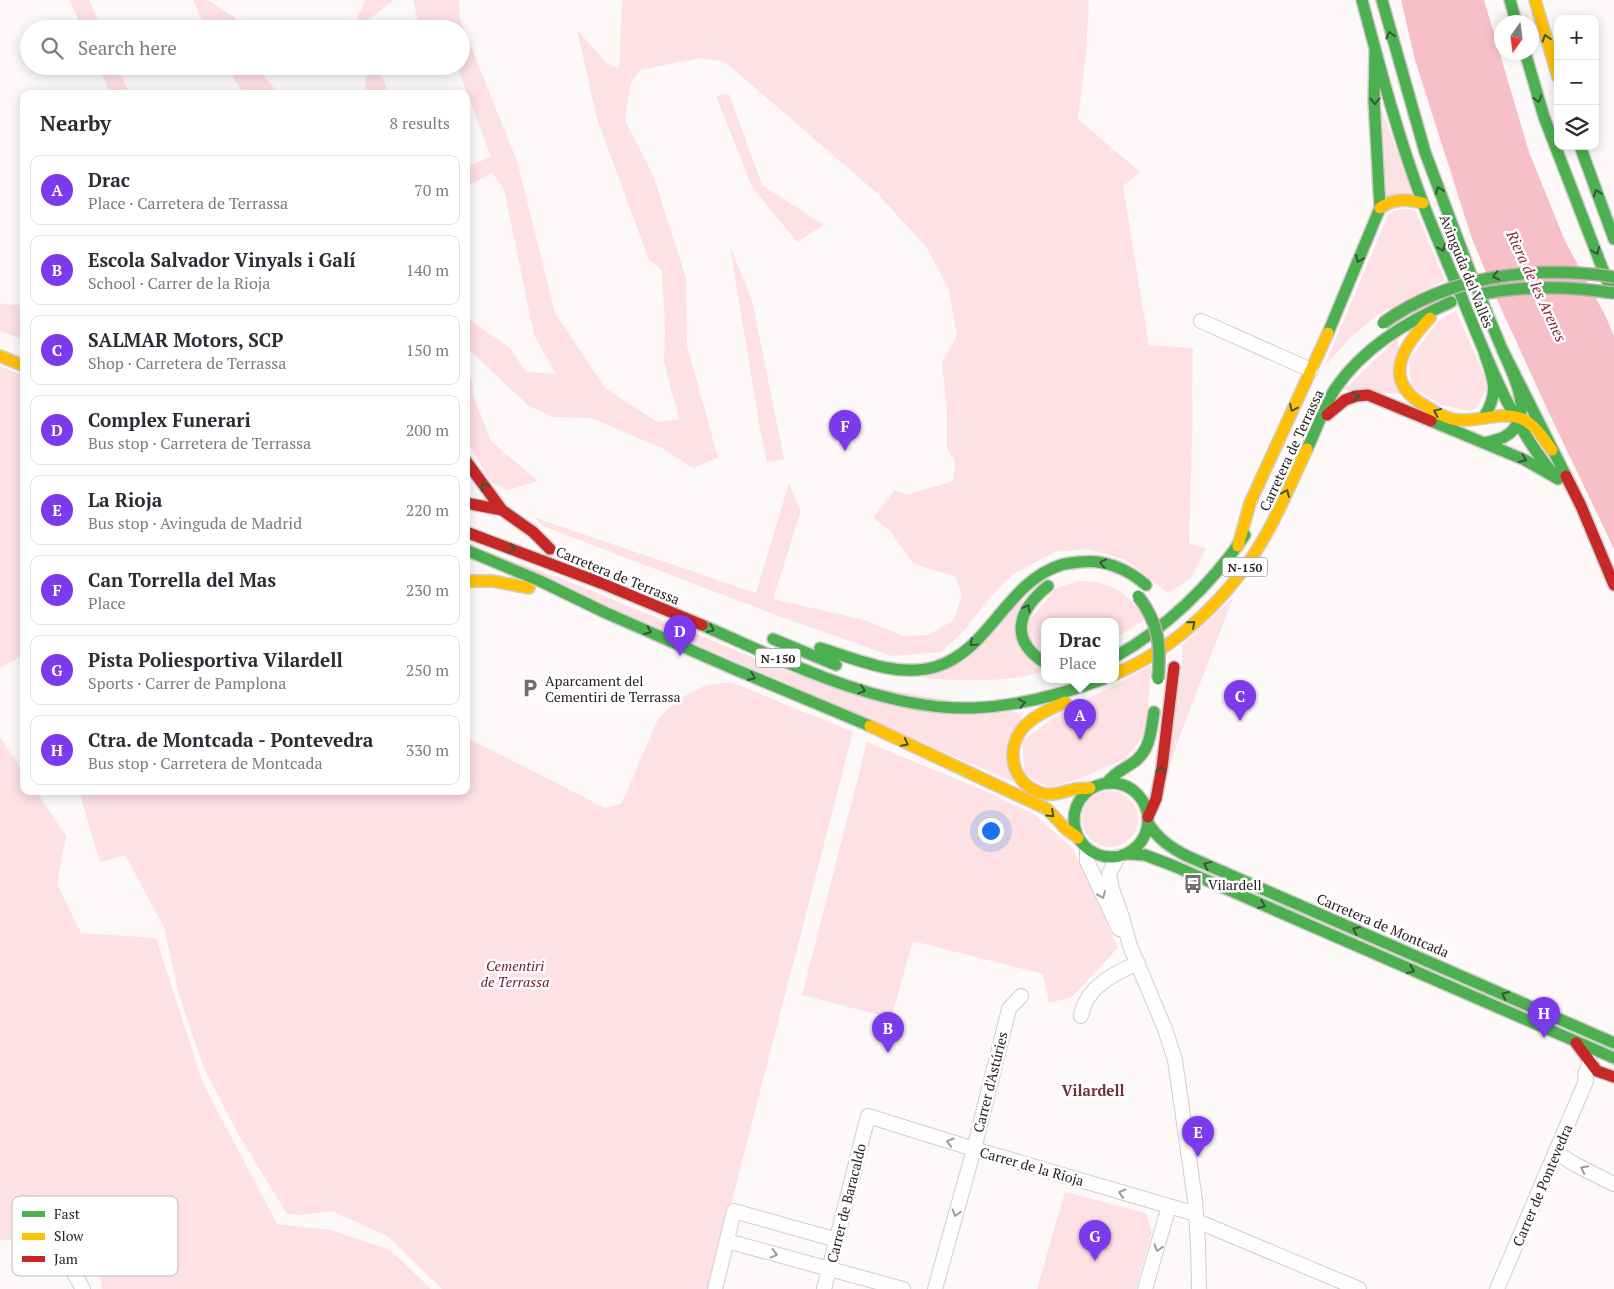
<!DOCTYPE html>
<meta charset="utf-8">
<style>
:root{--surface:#fff;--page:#f2f2f3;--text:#2b2b33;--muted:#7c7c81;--line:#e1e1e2;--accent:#7c3aed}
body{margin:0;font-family:"PT Serif",serif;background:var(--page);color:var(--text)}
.controls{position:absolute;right:15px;top:15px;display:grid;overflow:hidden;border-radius:10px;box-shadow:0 2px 12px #0003}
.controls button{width:45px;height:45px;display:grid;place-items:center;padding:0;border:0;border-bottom:1px solid var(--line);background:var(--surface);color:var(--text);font:25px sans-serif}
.compass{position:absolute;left:1494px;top:15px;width:45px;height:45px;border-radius:50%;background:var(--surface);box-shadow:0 2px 12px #0003;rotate:194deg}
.you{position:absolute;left:990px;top:830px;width:18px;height:18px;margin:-12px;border:4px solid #fff;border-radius:50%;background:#1a73e8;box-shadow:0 0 0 8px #1a73e833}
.badge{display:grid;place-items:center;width:32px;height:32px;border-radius:50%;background:var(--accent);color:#fff;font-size:16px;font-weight:700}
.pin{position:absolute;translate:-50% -41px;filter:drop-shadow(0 1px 2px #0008)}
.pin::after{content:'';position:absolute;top:26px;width:18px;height:15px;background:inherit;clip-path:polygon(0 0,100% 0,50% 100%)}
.popup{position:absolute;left:1041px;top:618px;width:78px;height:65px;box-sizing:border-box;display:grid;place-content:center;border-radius:10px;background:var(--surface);filter:drop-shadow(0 1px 4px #0005);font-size:16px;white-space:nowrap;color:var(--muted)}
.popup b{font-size:19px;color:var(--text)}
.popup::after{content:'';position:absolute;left:50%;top:100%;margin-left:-10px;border:10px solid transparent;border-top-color:var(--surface)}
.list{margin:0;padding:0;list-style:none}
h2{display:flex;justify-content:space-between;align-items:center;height:65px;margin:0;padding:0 20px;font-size:21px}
h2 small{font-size:16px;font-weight:400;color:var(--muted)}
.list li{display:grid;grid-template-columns:32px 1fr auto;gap:15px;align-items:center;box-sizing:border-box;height:70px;margin:0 10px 10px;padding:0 10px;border:1px solid var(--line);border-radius:10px}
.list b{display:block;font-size:19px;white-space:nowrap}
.list p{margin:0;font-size:16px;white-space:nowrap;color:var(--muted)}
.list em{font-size:16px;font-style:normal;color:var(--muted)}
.icon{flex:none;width:28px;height:28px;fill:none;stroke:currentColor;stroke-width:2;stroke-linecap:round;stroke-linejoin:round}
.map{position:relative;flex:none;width:1614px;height:1289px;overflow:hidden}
.search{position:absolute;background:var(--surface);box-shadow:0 2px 12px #0003;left:20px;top:20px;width:450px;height:55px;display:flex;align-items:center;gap:12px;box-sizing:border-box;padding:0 18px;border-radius:28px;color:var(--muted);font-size:19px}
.panel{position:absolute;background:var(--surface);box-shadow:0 2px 12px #0003;left:20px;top:90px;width:450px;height:705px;border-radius:10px}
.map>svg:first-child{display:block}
.green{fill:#fde1e4}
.water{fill:#f7bfc7}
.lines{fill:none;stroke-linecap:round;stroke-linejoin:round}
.street-casing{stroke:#d4cccd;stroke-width:16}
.fast-casing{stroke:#d4cccd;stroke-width:14}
.slow-casing{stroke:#d4cccd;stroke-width:14}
.jam-casing{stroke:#d4cccd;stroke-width:14}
.street{stroke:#fffefe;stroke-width:14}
.fast{stroke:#4caf50;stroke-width:11}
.slow{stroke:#ffc107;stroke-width:11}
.jam{stroke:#c62828;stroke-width:11}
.fast-bridge-casing{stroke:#beb0b2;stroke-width:14;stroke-linecap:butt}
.fast-bridge{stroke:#4caf50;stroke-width:11}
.oneway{stroke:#385934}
.oneway2{stroke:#a09a9b}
.labels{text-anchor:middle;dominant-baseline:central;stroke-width:5;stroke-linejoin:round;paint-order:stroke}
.shield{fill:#fff;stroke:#6b6364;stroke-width:1}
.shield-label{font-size:12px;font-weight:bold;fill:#2b2021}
.street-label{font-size:14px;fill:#2b2021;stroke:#fff}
.poi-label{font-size:14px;fill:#2b2021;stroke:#fff;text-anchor:start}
.park-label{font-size:14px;font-style:italic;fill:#70152e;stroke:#fff}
.water-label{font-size:15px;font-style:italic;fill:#842a3e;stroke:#fff}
.neighbourhood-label{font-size:15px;font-weight:bold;fill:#742e3b;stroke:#fff}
.key{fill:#fff;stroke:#bfbcbc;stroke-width:1}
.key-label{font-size:14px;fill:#2b2021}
</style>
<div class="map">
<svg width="1614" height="1289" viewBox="0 0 1614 1289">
<rect width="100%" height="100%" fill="#fdf9f9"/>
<path class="green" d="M70 0H89L102 29H82Z
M193 0H208L235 18 237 29H206Z
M365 0H394L363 24 365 29H353Z
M413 0H459L460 19 517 161 555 313 605 388 657 422 679 419 664 362 665 329 662 270 649 260 597 119 577 30 606 62 619 69 622 0H1089L1086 54 1078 119 1140 172 1123 186 1149 345 1193 348 1192 400 1193 405 1189 544 1206 548 1191 578 1168 593 1126 560 1087 549 1055 552 1013 574 991 596 964 631 941 652 892 656 773 614 545 527 533 517 756 593 789 483 801 511 773 599 864 620 903 636 928 635 954 620 962 595 955 576 914 564 891 532 873 518 895 490 907 495 953 481 955 462 947 448V411L942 363 957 335 949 290 927 248 877 193 725 62 700 58 640 70 631 83 625 120 653 175 686 278 687 345 718 458 695 467 696 470 662 448 591 418 553 417 529 406 466 347V317L510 348 526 372 556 374 534 335 504 189 492 173 466 187V167L491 157 457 66H461V29H420Z
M98 66H118L129 94H110Z
M225 66H256L279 94H244Z
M364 66H378L389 94H365L366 75Z
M729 94 762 185 824 225 797 242 752 187 716 96Z
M1382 110 1413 195 1386 198Z
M1404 209 1415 210 1445 280 1376 316 1348 340 1324 367 1388 215 1393 211Z
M730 246 752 300 784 459 767 462 759 424Z
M0 304 24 305V340L0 331Z
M1456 311 1484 375 1487 387 1477 407 1470 411 1441 405 1411 386 1409 360 1439 320Z
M1398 337 1400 394 1344 390Z
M0 366 24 376V655L0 668Z
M466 374 472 379 473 395 491 441 538 481 508 490 491 482 475 455 466 438Z
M466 544 570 582 791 673 1022 713 1013 782Z
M1079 581C1113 581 1126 592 1146 619L1115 638V621H1045V656L1038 651 1028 622 1056 588Z
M1233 598 1179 738 1163 788 1182 663V645Z
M1022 600 1042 672C1004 683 964 681 925 678Z
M1151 665 1148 708 1145 734 1125 759 1081 778 1049 788 1025 774 1022 741 1067 708 1114 686Z
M731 682 853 732 709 1289H442L387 1236 332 1211 299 1215 287 1214 237 1132 203 1066 179 995 164 927 125 855 100 862 79 791H466V737L605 808 622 803 657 721 668 709 685 696 706 685Z
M0 737 24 773V791H36L66 836 57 884 81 933 156 938 202 1081 277 1224 331 1230 390 1250 431 1289H102L96 1248 65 1240H0Z
M867 742 992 794 1034 814 1073 849 1118 948 1072 997 1049 1003 1043 974 913 941 891 1018 802 995Z
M1082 819a28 28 0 1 1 56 0a28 28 0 1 1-56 0Z
M1065 1192 1146 1213 1152 1232 1136 1289H1037Z"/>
<path class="water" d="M1401 0H1484L1529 152 1565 241 1605 315 1614 336V549L1549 413 1499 304 1471 236 1415 60Z"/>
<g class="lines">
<g class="street-casing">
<path id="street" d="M1201 321 1311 370
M1087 849V861L1119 929
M1118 857 1109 874 1112 889 1122 917 1130 946 1165 1029 1175 1060 1195 1200 1198 1243 1199 1289
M1081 1016C1086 987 1113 974 1138 963
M1555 1152 1576 1165 1614 1184
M1197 1221 1359 1289
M727 1241 903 1289
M68 1263 83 1289
M715 1289 734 1211 837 1240
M824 1289 868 1116 974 1149 1196 1214
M935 1289 974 1149 1009 1009 1021 996
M1145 1289 1169 1206
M1497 1289 1586 1081 1585 1075 1590 1062"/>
</g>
<g class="fast-casing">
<path id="fast" d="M1362 0C1380 68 1398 137 1423 203 1436 237 1451 271 1465 305 1489 364 1513 426 1554 475
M1382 0 1425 152 1470 272 1502 349 1566 476
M1510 0 1516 22
M1525 52 1544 117 1610 288
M1580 146 1614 239
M1328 333 1380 208 1374 100 1375 52
M1484 417C1499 393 1494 380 1485 355
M1431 421 1525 460 1558 479
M1485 443C1491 441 1498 440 1504 437 1538 418 1513 375 1502 349
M1307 449C1317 429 1323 408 1335 389 1363 348 1406 322 1451 302
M466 550 540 581 604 612 734 669 870 726
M702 625C784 661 882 711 973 708 1019 706 1061 695 1103 679
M773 639 836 665
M820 648C856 659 897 678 935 667 990 651 1006 582 1061 565 1066 563 1073 563 1080 562 1104 559 1128 569 1146 585
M1115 657C1169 626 1210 586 1245 535
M1045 663C1008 639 1018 610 1048 586
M1074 820a37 37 0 1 1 74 0a37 37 0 1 1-74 0Z
M1107 783C1114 773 1122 770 1131 764 1150 753 1151 732 1154 712
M1148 823C1158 839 1171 848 1187 856L1614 1043
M1128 854 1145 855 1174 866 1614 1058"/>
</g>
<g class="slow-casing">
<path id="slow" d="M1535 0 1558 77
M1380 208C1394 198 1407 199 1423 203
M1430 318C1404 345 1380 380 1424 405 1435 412 1446 419 1459 420 1479 422 1500 411 1520 418 1534 423 1543 438 1552 450
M0 356 24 366
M1238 546 1250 503 1328 333
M466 581H493L529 588
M1115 674C1177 648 1231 595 1264 538 1281 509 1293 478 1307 449
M1065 702C1051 709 1034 715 1023 728 1003 752 1014 787 1045 794 1055 796 1065 791 1075 789 1080 788 1085 789 1090 788
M870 726 1047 809 1066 829 1078 838"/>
</g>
<g class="jam-casing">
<path id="jam" d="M1327 415 1345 400 1356 396 1368 395 1431 421
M466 461 502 510 533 532 550 549
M1566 476 1581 506 1614 585
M466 503 502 510
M466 532 601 583 702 625
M1148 817 1156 799 1162 767 1174 667
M1576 1043 1597 1071 1614 1077"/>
</g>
<use href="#street" class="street"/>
<use href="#fast" class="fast"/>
<use href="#slow" class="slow"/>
<use href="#jam" class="jam"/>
<g class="fast-bridge-casing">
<path id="fast-bridge" d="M1481 294C1526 285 1569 286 1614 293
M1383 323C1450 275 1535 265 1614 277
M1138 596C1159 623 1161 646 1158 679"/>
</g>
<use href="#fast-bridge" class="fast-bridge"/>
</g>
<defs><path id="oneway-chevron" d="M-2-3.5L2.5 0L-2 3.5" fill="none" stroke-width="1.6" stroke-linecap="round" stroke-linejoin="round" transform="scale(1.25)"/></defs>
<g class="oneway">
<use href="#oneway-chevron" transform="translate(1390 35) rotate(-105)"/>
<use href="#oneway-chevron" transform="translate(1546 38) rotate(-106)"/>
<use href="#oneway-chevron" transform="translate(1538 99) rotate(73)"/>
<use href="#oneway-chevron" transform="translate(1375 101) rotate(88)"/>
<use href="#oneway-chevron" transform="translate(1439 190) rotate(-110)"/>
<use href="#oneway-chevron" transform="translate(1597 193) rotate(-110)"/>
<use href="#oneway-chevron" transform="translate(1442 248) rotate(68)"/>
<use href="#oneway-chevron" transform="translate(1596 251) rotate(68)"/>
<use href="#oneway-chevron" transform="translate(1359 259) rotate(112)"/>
<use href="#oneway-chevron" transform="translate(1496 276) rotate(168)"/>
<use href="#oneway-chevron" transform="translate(1356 396) rotate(-13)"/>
<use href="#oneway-chevron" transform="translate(1293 408) rotate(115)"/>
<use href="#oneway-chevron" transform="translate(1437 412) rotate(-156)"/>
<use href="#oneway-chevron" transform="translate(1523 459) rotate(24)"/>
<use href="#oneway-chevron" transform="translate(484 486) rotate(-128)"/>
<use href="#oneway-chevron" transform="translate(1286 493) rotate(-66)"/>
<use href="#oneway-chevron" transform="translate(512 549) rotate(21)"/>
<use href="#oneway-chevron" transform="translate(1103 563) rotate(-168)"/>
<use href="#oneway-chevron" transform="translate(1027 608) rotate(-61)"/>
<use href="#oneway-chevron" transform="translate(1192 624) rotate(-41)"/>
<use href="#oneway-chevron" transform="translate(711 629) rotate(23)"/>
<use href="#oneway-chevron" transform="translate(648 631) rotate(24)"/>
<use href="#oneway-chevron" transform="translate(973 643) rotate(136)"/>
<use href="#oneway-chevron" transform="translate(752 677) rotate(23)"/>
<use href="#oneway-chevron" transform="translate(862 690) rotate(18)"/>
<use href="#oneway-chevron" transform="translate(1022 703) rotate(-11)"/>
<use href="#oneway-chevron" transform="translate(905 743) rotate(27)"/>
<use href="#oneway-chevron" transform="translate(1161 770) rotate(-81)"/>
<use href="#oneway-chevron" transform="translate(1051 814) rotate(43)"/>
<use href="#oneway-chevron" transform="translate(1207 865) rotate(-156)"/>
<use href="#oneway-chevron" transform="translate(1262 905) rotate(24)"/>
<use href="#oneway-chevron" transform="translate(1356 930) rotate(-157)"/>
<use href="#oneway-chevron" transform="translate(1411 970) rotate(24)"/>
<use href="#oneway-chevron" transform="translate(1505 995) rotate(-156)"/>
</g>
<g class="oneway2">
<use href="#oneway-chevron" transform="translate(1102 895) rotate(66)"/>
<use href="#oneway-chevron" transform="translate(950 1142) rotate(-163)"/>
<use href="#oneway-chevron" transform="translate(1584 1169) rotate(-153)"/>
<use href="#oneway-chevron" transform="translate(1122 1193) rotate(-164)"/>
<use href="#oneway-chevron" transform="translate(956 1213) rotate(106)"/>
<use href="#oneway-chevron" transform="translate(1158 1248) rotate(107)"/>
<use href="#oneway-chevron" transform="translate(774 1254) rotate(15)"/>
</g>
<defs>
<g id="parking-bare" transform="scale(1.5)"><path d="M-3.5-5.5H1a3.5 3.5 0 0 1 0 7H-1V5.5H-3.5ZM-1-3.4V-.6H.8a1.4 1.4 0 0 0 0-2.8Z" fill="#746c6d" stroke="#fff" stroke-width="2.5" paint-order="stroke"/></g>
<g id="bus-bare" transform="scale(1.5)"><path d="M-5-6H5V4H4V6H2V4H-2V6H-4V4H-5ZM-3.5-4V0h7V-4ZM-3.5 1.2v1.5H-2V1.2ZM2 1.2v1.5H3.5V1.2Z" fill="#746c6d" stroke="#fff" stroke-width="2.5" paint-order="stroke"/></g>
</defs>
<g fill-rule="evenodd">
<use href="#parking-bare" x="530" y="688"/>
<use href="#bus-bare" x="1193" y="884"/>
</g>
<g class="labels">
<g class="shield">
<rect x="1222.5" y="557.5" width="45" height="19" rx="4"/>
<rect x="755.5" y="648.5" width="45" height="19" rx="4"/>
</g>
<g class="shield-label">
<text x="1245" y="567">N-150</text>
<text x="778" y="658">N-150</text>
</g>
<g class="street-label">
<text transform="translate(1467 271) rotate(68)">Avinguda del Vallès</text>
<text transform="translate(1291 450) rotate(-65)">Carretera de Terrassa</text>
<text transform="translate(618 575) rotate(22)">Carretera de Terrassa</text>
<text transform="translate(1383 925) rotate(23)">Carretera de Montcada</text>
<text transform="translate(990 1082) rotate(-76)">Carrer d'Astúries</text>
<text transform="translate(1032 1166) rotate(16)">Carrer de la Rioja</text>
<text transform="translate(1542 1185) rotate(-67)">Carrer de Pontevedra</text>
<text transform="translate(846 1203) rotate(-76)">Carrer de Baracaldo</text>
</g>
<g class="poi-label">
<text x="545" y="680">Aparcament del<tspan x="545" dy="16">Cementiri de Terrassa</tspan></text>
<text x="1208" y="884">Vilardell</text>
</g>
<g class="park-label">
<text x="515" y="965">Cementiri<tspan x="515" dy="16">de Terrassa</tspan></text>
</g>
<g class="water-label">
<text transform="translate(1537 286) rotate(65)">Riera de les Arenes</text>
</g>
<g class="neighbourhood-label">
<text x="1093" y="1090">Vilardell</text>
</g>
</g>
<rect x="12" y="1196" width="166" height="80" rx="8" class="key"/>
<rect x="22" y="1211" width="23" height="6" fill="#4caf50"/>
<rect x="22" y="1233" width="23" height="7" fill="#ffc107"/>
<rect x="22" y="1256" width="23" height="6" fill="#c62828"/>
<g class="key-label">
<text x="54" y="1219">Fast</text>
<text x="54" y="1241">Slow</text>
<text x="54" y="1264">Jam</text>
</g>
</svg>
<div class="controls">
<button>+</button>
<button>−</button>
<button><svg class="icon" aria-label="layers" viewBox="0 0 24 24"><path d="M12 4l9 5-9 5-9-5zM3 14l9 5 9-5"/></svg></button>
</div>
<svg class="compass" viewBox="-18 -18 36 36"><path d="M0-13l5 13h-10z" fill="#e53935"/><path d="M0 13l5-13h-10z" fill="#7c7c81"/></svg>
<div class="you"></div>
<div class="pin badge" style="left:1080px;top:740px">A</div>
<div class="popup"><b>Drac</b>Place</div>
<div class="pin badge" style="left:888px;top:1053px">B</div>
<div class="pin badge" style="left:1240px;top:721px">C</div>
<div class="pin badge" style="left:680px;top:656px">D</div>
<div class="pin badge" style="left:1198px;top:1157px">E</div>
<div class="pin badge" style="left:845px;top:451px">F</div>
<div class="pin badge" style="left:1095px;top:1261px">G</div>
<div class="pin badge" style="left:1544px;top:1038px">H</div>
<div class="search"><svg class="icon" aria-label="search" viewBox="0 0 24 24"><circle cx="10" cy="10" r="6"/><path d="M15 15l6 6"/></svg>Search here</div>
<section class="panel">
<h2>Nearby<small>8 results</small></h2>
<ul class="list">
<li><span class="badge">A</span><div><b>Drac</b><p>Place · Carretera de Terrassa</p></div><em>70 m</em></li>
<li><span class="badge">B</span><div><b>Escola Salvador Vinyals i Galí</b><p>School · Carrer de la Rioja</p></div><em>140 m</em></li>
<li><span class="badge">C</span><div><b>SALMAR Motors, SCP</b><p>Shop · Carretera de Terrassa</p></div><em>150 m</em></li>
<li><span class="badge">D</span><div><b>Complex Funerari</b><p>Bus stop · Carretera de Terrassa</p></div><em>200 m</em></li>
<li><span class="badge">E</span><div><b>La Rioja</b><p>Bus stop · Avinguda de Madrid</p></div><em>220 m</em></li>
<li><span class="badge">F</span><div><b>Can Torrella del Mas</b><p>Place</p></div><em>230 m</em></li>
<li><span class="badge">G</span><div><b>Pista Poliesportiva Vilardell</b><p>Sports · Carrer de Pamplona</p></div><em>250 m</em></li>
<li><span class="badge">H</span><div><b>Ctra. de Montcada - Pontevedra</b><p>Bus stop · Carretera de Montcada</p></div><em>330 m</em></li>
</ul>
</section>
</div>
